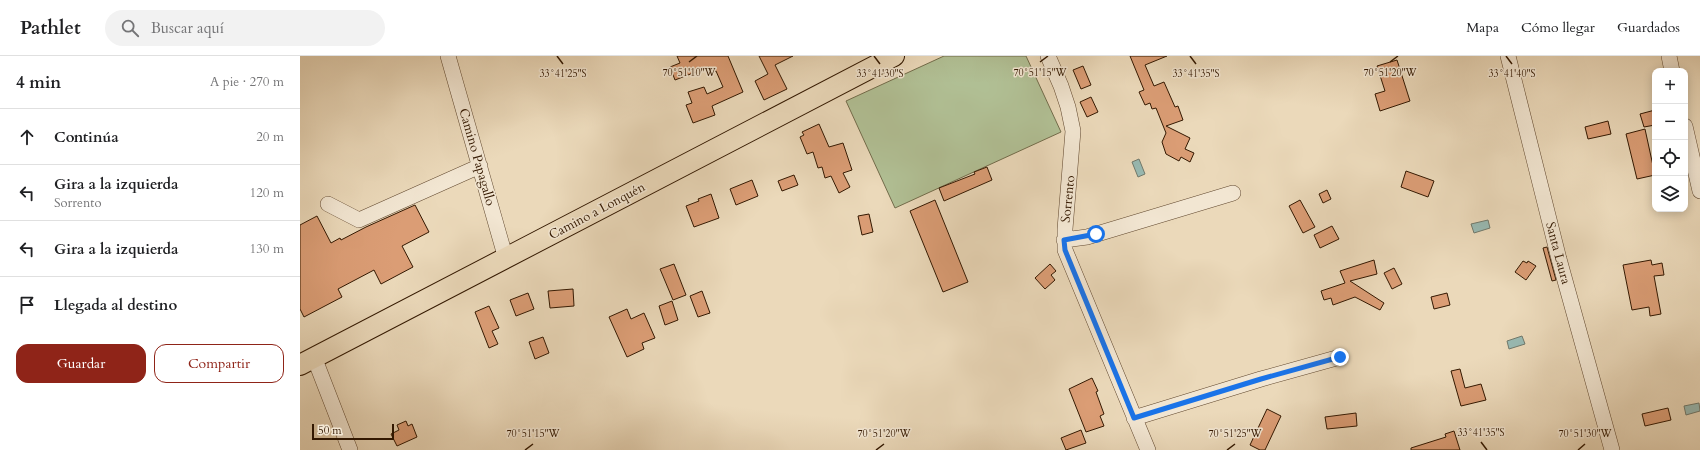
<!DOCTYPE html>
<html lang="es">
<meta charset="utf-8">
<style>
:root{--surface:#fff;--page:#f2f2f2;--text:#202124;--muted:#757577;--line:#e0e0e0;--accent:#8f2418}
body{margin:0;font-family:Cardo,serif;background:var(--page);color:var(--text)}
.controls{position:absolute;right:12px;top:12px;display:grid;overflow:hidden;border-radius:8px;box-shadow:0 2px 10px #0003}
.controls button{width:36px;height:36px;display:grid;place-items:center;padding:0;border:0;border-bottom:1px solid var(--line);background:var(--surface);color:var(--text);font:20px sans-serif}
.scale{position:absolute;left:12px;bottom:10px;width:82px;box-sizing:border-box;padding-left:4px;border:2px solid #331801;border-top:0;font-size:11px;line-height:14px;white-space:nowrap;color:#331801;-webkit-text-stroke:3px #f2e6d2;paint-order:stroke}
.stop{position:absolute;width:12px;height:12px;margin:-9px;border:3px solid #1a73e8;border-radius:50%;background:#fff}
.stop.end{background:#1a73e8;border-color:#fff;box-shadow:0 1px 4px #0008}
.list{margin:0;padding:0;list-style:none}
h2{display:flex;justify-content:space-between;align-items:center;height:52px;margin:0;padding:0 16px;font-size:17px}
h2 small{font-size:13px;font-weight:400;color:var(--muted)}
.list li{display:grid;grid-template-columns:26px 1fr auto;gap:12px;align-items:center;box-sizing:border-box;height:56px;padding:0 16px;border-top:1px solid var(--line)}
.list b{display:block;font-size:15px;white-space:nowrap}
.list p{margin:0;font-size:13px;white-space:nowrap;color:var(--muted)}
.list em{font-size:13px;font-style:normal;color:var(--muted)}
.actions{display:flex;gap:8px;padding:12px 16px}
.actions a{flex:1;padding:9px 0;border:1px solid var(--accent);border-radius:12px;text-align:center;font-size:14px;color:var(--accent)}
.actions .main{background:var(--accent);color:#fff}
.icon{flex:none;width:22px;height:22px;fill:none;stroke:currentColor;stroke-width:2;stroke-linecap:round;stroke-linejoin:round}
.map{position:relative;flex:none;width:1400px;height:394px;overflow:hidden}
header{display:flex;align-items:center;gap:24px;box-sizing:border-box;height:56px;padding:0 20px;background:var(--surface);border-bottom:1px solid var(--line)}
header strong{font-size:19px}
nav{display:flex;gap:22px;margin-inline-start:auto;font-size:14px}
.search{width:280px;height:36px;background:var(--page);display:flex;align-items:center;gap:10px;box-sizing:border-box;padding:0 14px;border-radius:22px;color:var(--muted);font-size:15px}
main{display:flex}
aside{flex:1;background:var(--surface)}
.map>svg:first-child{display:block}
.green{fill:#b1c095;stroke:#726c4b}
.water{fill:#98bab3;stroke:#70796c}
.building{fill:#db9d75;stroke:#331801}
.lines{fill:none;stroke-linecap:round;stroke-linejoin:round}
.minor-casing{stroke:#61482f;stroke-width:16}
.major-casing{stroke:#331801;stroke-width:22}
.minor{stroke:#f2e6d2;stroke-width:15}
.major{stroke:#ebd9ba;stroke-width:20}
.route{stroke:#1a73e8;stroke-width:5}
.ticks{fill:none;stroke:#331801;stroke-width:1.5}
.labels{text-anchor:middle;dominant-baseline:central;stroke-width:3;stroke-linejoin:round;paint-order:stroke}
.street-label{font-size:13px;fill:#331801;stroke:#f2e6d2}
.ticks-label{font-size:10px;text-anchor:middle;fill:#331801;stroke:#f2e6d2;stroke-width:3;stroke-linejoin:round;paint-order:stroke}
</style>
<header>
<strong>Pathlet</strong>
<div class="search"><svg class="icon" aria-label="search" viewBox="0 0 24 24"><circle cx="10" cy="10" r="6"/><path d="M15 15l6 6"/></svg>Buscar aquí</div>
<nav><a>Mapa</a><a>Cómo llegar</a><a>Guardados</a></nav>
</header>
<main>
<aside>
<h2>4 min<small>A pie · 270 m</small></h2>
<ul class="list">
<li><svg class="icon" aria-label="ahead" viewBox="0 0 24 24"><path d="M12 20V5M6 11l6-6 6 6"/></svg><div><b>Continúa</b></div><em>20 m</em></li>
<li><svg class="icon" aria-label="left" viewBox="0 0 24 24"><path d="M17 20v-9H6M10 6l-5 5 5 5"/></svg><div><b>Gira a la izquierda</b><p>Sorrento</p></div><em>120 m</em></li>
<li><svg class="icon" aria-label="left" viewBox="0 0 24 24"><path d="M17 20v-9H6M10 6l-5 5 5 5"/></svg><div><b>Gira a la izquierda</b></div><em>130 m</em></li>
<li><svg class="icon" aria-label="arrive" viewBox="0 0 24 24"><path d="M6 21V4h12l-3 4 3 4H6"/></svg><div><b>Llegada al destino</b></div></li>
</ul>
<div class="actions"><a class="main">Guardar</a><a>Compartir</a></div>
</aside>
<div class="map">
<svg width="1400" height="394" viewBox="0 0 1400 394">
<rect width="100%" height="100%" fill="#ebd9ba"/>
<filter id="stains"><feTurbulence type="fractalNoise" baseFrequency=".005" numOctaves="4"/><feColorMatrix values="0 0 0 0 .2 0 0 0 0 .09 0 0 0 0 .02 0 0 0 .5 -.17"/></filter>
<radialGradient id="worn" r=".72"><stop offset=".6" stop-color="#630" stop-opacity="0"/><stop offset="1" stop-color="#630" stop-opacity=".3"/></radialGradient>
<path class="green" d="M644 0H726L761 76 595 152 546 45Z"/>
<path class="water" d="M839 103 845 118 838 121 832 106Z
M1188 164 1190 172 1174 177 1171 168Z
M1222 280 1225 288 1209 293 1207 285Z
M1399 347 1400 355 1386 359 1384 350Z"/>
<path class="building" d="M377 0H428L443 36 412 50 415 59 393 67 386 49 392 47 388 36 404 31 407 38 423 31 416 15 411 17 409 11 375 24 370 11 380 7Z
M459 0H493L475 9 487 33 464 44 455 25 468 18Z
M830 0H867L845 9 854 30 864 26 875 51 878 50 883 64 866 70 890 82 885 93 894 97 890 106 881 101 879 105 866 98 862 86 866 77 856 52 852 53 850 47 845 49 839 36 844 34Z
M1097 4 1110 45 1080 55 1075 38 1085 35 1077 10Z
M783 10 791 29 781 33 773 14Z
M791 41 798 56 787 61 780 46Z
M1355 54V69L1344 71 1340 58Z
M1308 65 1311 78 1288 83 1285 71Z
M519 68 529 91 543 87 552 114 543 117 550 131 539 137 531 120 525 122 522 111 518 112 513 96 507 98 500 81 504 79 502 76Z
M1345 73 1355 119 1337 123 1326 78Z
M687 111 692 124 644 145 639 132 675 118 674 116Z
M1106 115 1134 125 1128 141 1101 131Z
M494 119 498 129 482 135 478 125Z
M452 124 458 140 436 149 430 133Z
M1027 134 1031 143 1023 147 1019 138Z
M411 138 419 162 394 171 386 150 399 145 398 143Z
M635 144 668 226 643 236 610 155Z
M1000 144 1015 171 1003 177 989 150Z
M115 149 129 176 102 190 113 211 81 228 74 214 38 233 42 241 4 261 0 253V169L17 160 31 187 40 182 41 184 66 171Z
M569 158 573 176 562 179 558 160Z
M1032 170 1039 183 1020 192 1014 179Z
M1247 191 1256 224 1252 225 1243 192Z
M1074 204 1077 218 1050 225 1084 247 1080 254 1055 241 1033 249 1031 242 1024 244 1021 235 1045 227 1040 215Z
M1351 204 1352 209 1362 207 1364 219 1354 220 1361 258 1350 260 1349 251 1332 254 1323 209Z
M1223 205 1227 207 1228 205 1236 210 1226 224 1215 216Z
M374 208 386 239 373 244 360 213Z
M750 208 756 215 751 219 755 224 745 233 735 222Z
M1094 212 1102 228 1092 233 1084 217Z
M273 233 274 250 250 252 248 235Z
M402 235 410 257 398 261 390 240Z
M228 237 234 253 216 260 210 244Z
M1147 237 1150 249 1134 253 1131 241Z
M372 245 378 264 365 269 359 250Z
M189 250 199 272 192 275 198 288 189 292 175 256Z
M327 253 331 263 344 257 355 282 342 287 344 293 327 301 309 261Z
M243 281 249 297 235 303 229 286Z
M1160 313 1165 332 1181 328 1186 344 1161 350 1151 315Z
M792 322 798 335 796 336 804 358 800 360 804 370 786 376 769 333Z
M1368 352 1371 364 1345 370 1342 358Z
M967 353 981 360 965 394H960L950 389Z
M1056 357 1057 370 1027 373 1025 361Z
M106 365 108 370 112 368 117 381 97 390 91 378 99 374 97 369Z
M781 374 786 387 766 394 761 382Z
M1154 375 1160 394H1111V392L1146 381 1145 378Z"/>
<g class="lines">
<g class="minor-casing">
<path id="minor" d="M148 0 206 203
M748 0 761 30 768 51 773 75 765 173V194L848 394
M1208 0 1259 203 1312 394
M1369 0 1372 15
M1385 70 1400 135
M28 148 59 164 180 110
M764 184 787 181 933 137
M14 301 50 394
M834 362 961 323 1040 301"/>
</g>
<g class="major-casing">
<path id="major" d="M0 309 594 0"/>
</g>
<use href="#minor" class="minor"/>
<use href="#major" class="major"/>
</g>
<g class="lines">
<path class="route" d="M796 178 764 184 765 194 834 362 961 323 1040 301"/>
</g>
<path class="ticks" d="M257 0 263 8M574 0 580 8M890 0 896 8M1206 0 1212 8M389 6 397 0M740 6 748 0M1090 6 1098 0M1181 386 1187 394M225 394 233 388M576 394 584 388M927 394 935 388M1278 394 1285 388"/>
<g class="labels">
<g class="street-label">
<text transform="translate(177 101) rotate(74)">Camino Papagallo</text>
<text transform="translate(768 143) rotate(-84)">Sorrento</text>
<text transform="translate(297 155) rotate(-28)">Camino a Lonquén</text>
<text transform="translate(1258 197) rotate(75)">Santa Laura</text>
</g>
</g>
<g class="ticks-label">
<text x="1090" y="20">70°51'20"W</text>
<text x="389" y="20">70°51'10"W</text>
<text x="740" y="20">70°51'15"W</text>
<text x="263" y="21">33°41'25"S</text>
<text x="580" y="21">33°41'30"S</text>
<text x="896" y="21">33°41'35"S</text>
<text x="1212" y="21">33°41'40"S</text>
<text x="1181" y="380">33°41'35"S</text>
<text x="233" y="381">70°51'15"W</text>
<text x="584" y="381">70°51'20"W</text>
<text x="935" y="381">70°51'25"W</text>
<text x="1285" y="381">70°51'30"W</text>
</g>
<rect width="100%" height="100%" filter="url(#stains)"/>
<rect width="100%" height="100%" fill="url(#worn)"/>
</svg>
<div class="controls">
<button>+</button>
<button>−</button>
<button><svg class="icon" aria-label="locate" viewBox="0 0 24 24"><circle cx="12" cy="12" r="6"/><path d="M12 2v4M12 18v4M2 12h4M18 12h4"/></svg></button>
<button><svg class="icon" aria-label="layers" viewBox="0 0 24 24"><path d="M12 4l9 5-9 5-9-5zM3 14l9 5 9-5"/></svg></button>
</div>
<div class="scale">50 m</div>
<div class="stop" style="left:796px;top:178px"></div>
<div class="stop end" style="left:1040px;top:301px"></div>
</div>
</main>
